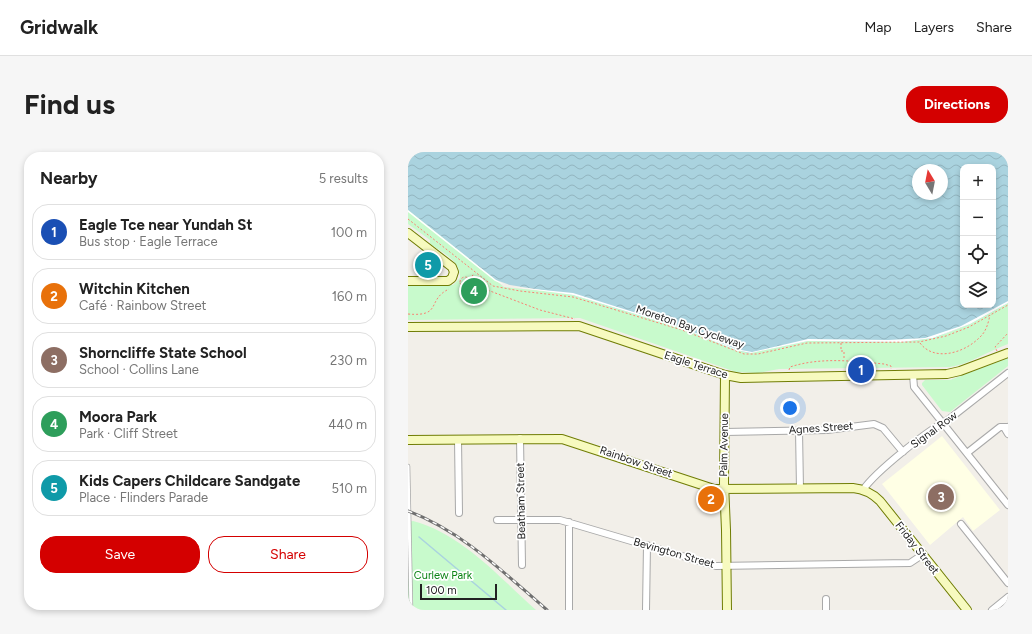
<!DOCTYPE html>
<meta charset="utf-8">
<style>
:root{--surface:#fff;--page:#f6f6f6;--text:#222;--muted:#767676;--line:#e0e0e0;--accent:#d40000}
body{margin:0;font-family:Figtree,sans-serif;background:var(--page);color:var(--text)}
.controls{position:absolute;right:12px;top:12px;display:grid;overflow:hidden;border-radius:8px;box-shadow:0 2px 6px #0003}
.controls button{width:36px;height:36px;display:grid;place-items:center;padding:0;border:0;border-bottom:1px solid var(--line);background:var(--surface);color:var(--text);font:20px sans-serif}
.compass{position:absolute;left:504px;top:12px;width:36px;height:36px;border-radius:50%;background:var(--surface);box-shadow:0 2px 6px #0003;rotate:350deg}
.scale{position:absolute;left:12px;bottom:10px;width:77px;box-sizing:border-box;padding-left:4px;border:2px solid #222;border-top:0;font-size:11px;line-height:14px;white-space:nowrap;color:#222;-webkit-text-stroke:3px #fff;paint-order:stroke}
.you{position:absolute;left:382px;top:256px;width:14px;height:14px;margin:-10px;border:3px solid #fff;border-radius:50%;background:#1a73e8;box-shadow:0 0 0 6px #1a73e833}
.badge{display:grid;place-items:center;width:26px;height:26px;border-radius:50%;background:var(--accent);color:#fff;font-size:13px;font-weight:700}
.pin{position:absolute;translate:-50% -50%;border:2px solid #fff;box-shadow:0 1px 4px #0006}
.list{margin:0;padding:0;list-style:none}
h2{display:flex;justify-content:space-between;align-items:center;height:52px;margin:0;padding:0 16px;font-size:17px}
h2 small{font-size:13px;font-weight:400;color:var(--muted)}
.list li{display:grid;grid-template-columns:26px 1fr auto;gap:12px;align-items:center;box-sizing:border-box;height:56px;margin:0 8px 8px;padding:0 8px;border:1px solid var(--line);border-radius:16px}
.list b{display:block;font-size:15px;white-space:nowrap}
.list p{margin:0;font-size:13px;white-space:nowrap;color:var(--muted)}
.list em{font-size:13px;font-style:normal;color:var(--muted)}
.actions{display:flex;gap:8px;padding:12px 16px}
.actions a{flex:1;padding:9px 0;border:1px solid var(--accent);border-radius:16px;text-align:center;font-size:14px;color:var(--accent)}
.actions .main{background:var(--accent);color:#fff}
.icon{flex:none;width:22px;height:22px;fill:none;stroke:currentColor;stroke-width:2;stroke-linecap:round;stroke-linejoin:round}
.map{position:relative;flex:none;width:600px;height:458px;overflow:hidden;border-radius:16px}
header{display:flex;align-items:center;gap:24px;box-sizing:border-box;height:56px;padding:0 20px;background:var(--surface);border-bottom:1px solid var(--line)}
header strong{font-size:19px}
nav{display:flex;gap:22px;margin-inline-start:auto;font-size:14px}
.intro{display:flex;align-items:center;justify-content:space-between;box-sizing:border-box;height:96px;padding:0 24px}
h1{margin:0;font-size:28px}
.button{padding:10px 18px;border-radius:16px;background:var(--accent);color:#fff;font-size:14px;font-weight:700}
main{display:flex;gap:24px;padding:0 24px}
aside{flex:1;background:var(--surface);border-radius:16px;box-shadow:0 2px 6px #0003}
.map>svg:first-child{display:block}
.education{fill:#ffffe5}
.park{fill:#c8facc}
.water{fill:url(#water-waves);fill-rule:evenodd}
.pier{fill:#fff}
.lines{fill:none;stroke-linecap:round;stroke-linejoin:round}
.stream{stroke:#aad3df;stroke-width:1.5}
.building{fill:#c7bfb8;stroke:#c4b6ab}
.lane-casing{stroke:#a9a9a9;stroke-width:4.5}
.street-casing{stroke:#a9a9a9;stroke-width:8}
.secondary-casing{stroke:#707d05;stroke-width:10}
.path{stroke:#fa8072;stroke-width:1;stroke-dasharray:2 2;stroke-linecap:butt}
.lane{stroke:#fff;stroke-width:3}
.street{stroke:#fff;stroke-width:6}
.secondary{stroke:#f7fabf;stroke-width:8}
.rail-casing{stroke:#707070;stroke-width:3}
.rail{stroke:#fff;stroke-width:1.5;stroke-dasharray:4.5;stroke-linecap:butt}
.labels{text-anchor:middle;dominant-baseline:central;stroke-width:3.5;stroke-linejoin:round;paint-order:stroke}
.street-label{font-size:11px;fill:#222;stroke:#fff}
.park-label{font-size:11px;fill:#0c8416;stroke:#fff}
</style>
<header>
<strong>Gridwalk</strong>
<nav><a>Map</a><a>Layers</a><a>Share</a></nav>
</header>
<div class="intro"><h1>Find us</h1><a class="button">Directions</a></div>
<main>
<aside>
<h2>Nearby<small>5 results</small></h2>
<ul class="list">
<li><span class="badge" style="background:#1a4fb4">1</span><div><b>Eagle Tce near Yundah St</b><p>Bus stop · Eagle Terrace</p></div><em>100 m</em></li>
<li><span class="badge" style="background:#e8710a">2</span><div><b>Witchin Kitchen</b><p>Café · Rainbow Street</p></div><em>160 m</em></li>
<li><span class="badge" style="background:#8d6e63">3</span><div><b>Shorncliffe State School</b><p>School · Collins Lane</p></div><em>230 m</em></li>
<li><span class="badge" style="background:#2e9e5b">4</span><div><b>Moora Park</b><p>Park · Cliff Street</p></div><em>440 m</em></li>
<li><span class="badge" style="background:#0f9aa8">5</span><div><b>Kids Capers Childcare Sandgate</b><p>Place · Flinders Parade</p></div><em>510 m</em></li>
</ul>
<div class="actions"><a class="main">Save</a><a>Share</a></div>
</aside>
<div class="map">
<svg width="600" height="458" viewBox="0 0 600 458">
<defs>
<pattern id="water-waves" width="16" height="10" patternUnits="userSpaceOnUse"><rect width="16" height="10" fill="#aad3df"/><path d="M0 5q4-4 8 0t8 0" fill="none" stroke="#92b5bf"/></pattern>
</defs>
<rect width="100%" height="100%" fill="#f2efe9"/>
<path class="education" d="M534 284 592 358 565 379 555 365 522 393 474 332Z"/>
<path class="park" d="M0 57 96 135 166 142 402 188 537 182 562 172 600 150V192C580 199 562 212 542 215L371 217 350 221 328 220 172 166 0 168V132L45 133 52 126C53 109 35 101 22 92V88L0 72Z
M600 206V214L542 260 534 259 514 233V231L517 228H542Z
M5 369C54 382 91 425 128 458H0V370Z"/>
<path class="water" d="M0 0H600V151L562 172 525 186 494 190 400 189 341 201 328 198 273 176 165 143 102 133 88 128 0 58ZM555 15H585V153H555ZM510 18H534V42H510Z"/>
<path class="pier" d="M0 58 88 128 97 133 87 129 0 60Z
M106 135 165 141 273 175 328 197 344 200 400 187 480 188 517 186 553 174 600 149V151L562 172 525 186 494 190 400 189 343 201 328 198 273 176 165 143Z"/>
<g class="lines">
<path class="stream" d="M11 385 98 458"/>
</g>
<path class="building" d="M16 105 30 113 27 120 12 118V115L8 112 10 107H15Z"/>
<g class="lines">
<g class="lane-casing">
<path id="lane" d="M0 314 3 458"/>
</g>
<g class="street-casing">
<path id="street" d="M505 223 506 235 600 353
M600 275 597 277 600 282
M391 278 392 337
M317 280 419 278 466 272 475 276 495 300
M112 286 114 413
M50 287 51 361
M559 301 592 275H600
M455 338C467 320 521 277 540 268L600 221
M89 368H152L308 414 502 411 514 403
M553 372 600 431
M418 447V458
M161 458V370
M238 458 239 393
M584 458 600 445"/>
</g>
<g class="secondary-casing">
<path id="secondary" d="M0 81 44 115 46 120 44 126 40 129H0
M0 175 171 174 317 223 333 226 539 222 552 219 600 201
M317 223 316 331 318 378 319 458
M0 288 154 287 306 337 445 336C456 337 464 341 472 349L559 458"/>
</g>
<path class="path" d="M0 67 85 134 112 139 165 145 274 178 336 202H350L399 191 511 190 538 184 561 175 600 153
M52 130a5 5 0 1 1 10 0a5 5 0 1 1-10 0Z
M62 128 66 121
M61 131 132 158 167 167
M0 162C35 165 18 148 41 137
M433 191V199H436V208
M512 191C526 210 556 201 571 186 578 180 580 172 582 163
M589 199 587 195 600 181
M381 218 382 215C412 205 445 209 476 212L483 214V217"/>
<use href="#lane" class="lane"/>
<use href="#street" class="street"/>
<use href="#secondary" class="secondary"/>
<g class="rail-casing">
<path id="rail" d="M0 359C55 380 95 420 139 458"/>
</g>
<use href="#rail" class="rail"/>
</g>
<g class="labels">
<g class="street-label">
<text transform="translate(282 175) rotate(19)">Moreton Bay Cycleway</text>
<text transform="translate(288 213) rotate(18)">Eagle Terrace</text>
<text transform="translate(413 276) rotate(-4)">Agnes Street</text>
<text transform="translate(526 278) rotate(-36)">Signal Row</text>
<text transform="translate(316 293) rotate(-89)">Palm Avenue</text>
<text transform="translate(228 310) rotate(19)">Rainbow Street</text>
<text transform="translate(113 349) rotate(-91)">Beatham Street</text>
<text transform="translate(509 396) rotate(52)">Friday Street</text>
<text transform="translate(266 401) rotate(16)">Bevington Street</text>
</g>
<g class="park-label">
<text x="35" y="423">Curlew Park</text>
</g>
</g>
</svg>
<div class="controls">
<button>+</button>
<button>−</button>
<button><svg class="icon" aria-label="locate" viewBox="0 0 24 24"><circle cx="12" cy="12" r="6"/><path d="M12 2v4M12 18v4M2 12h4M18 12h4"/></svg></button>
<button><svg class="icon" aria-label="layers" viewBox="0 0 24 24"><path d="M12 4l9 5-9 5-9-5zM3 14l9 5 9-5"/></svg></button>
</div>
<svg class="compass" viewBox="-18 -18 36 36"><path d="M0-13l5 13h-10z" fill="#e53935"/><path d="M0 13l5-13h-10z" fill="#767676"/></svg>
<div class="scale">100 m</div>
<div class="you"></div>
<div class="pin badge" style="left:453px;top:218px;background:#1a4fb4">1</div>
<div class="pin badge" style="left:303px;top:347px;background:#e8710a">2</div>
<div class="pin badge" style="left:533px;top:345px;background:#8d6e63">3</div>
<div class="pin badge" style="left:66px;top:139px;background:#2e9e5b">4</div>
<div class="pin badge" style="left:20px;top:113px;background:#0f9aa8">5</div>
</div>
</main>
